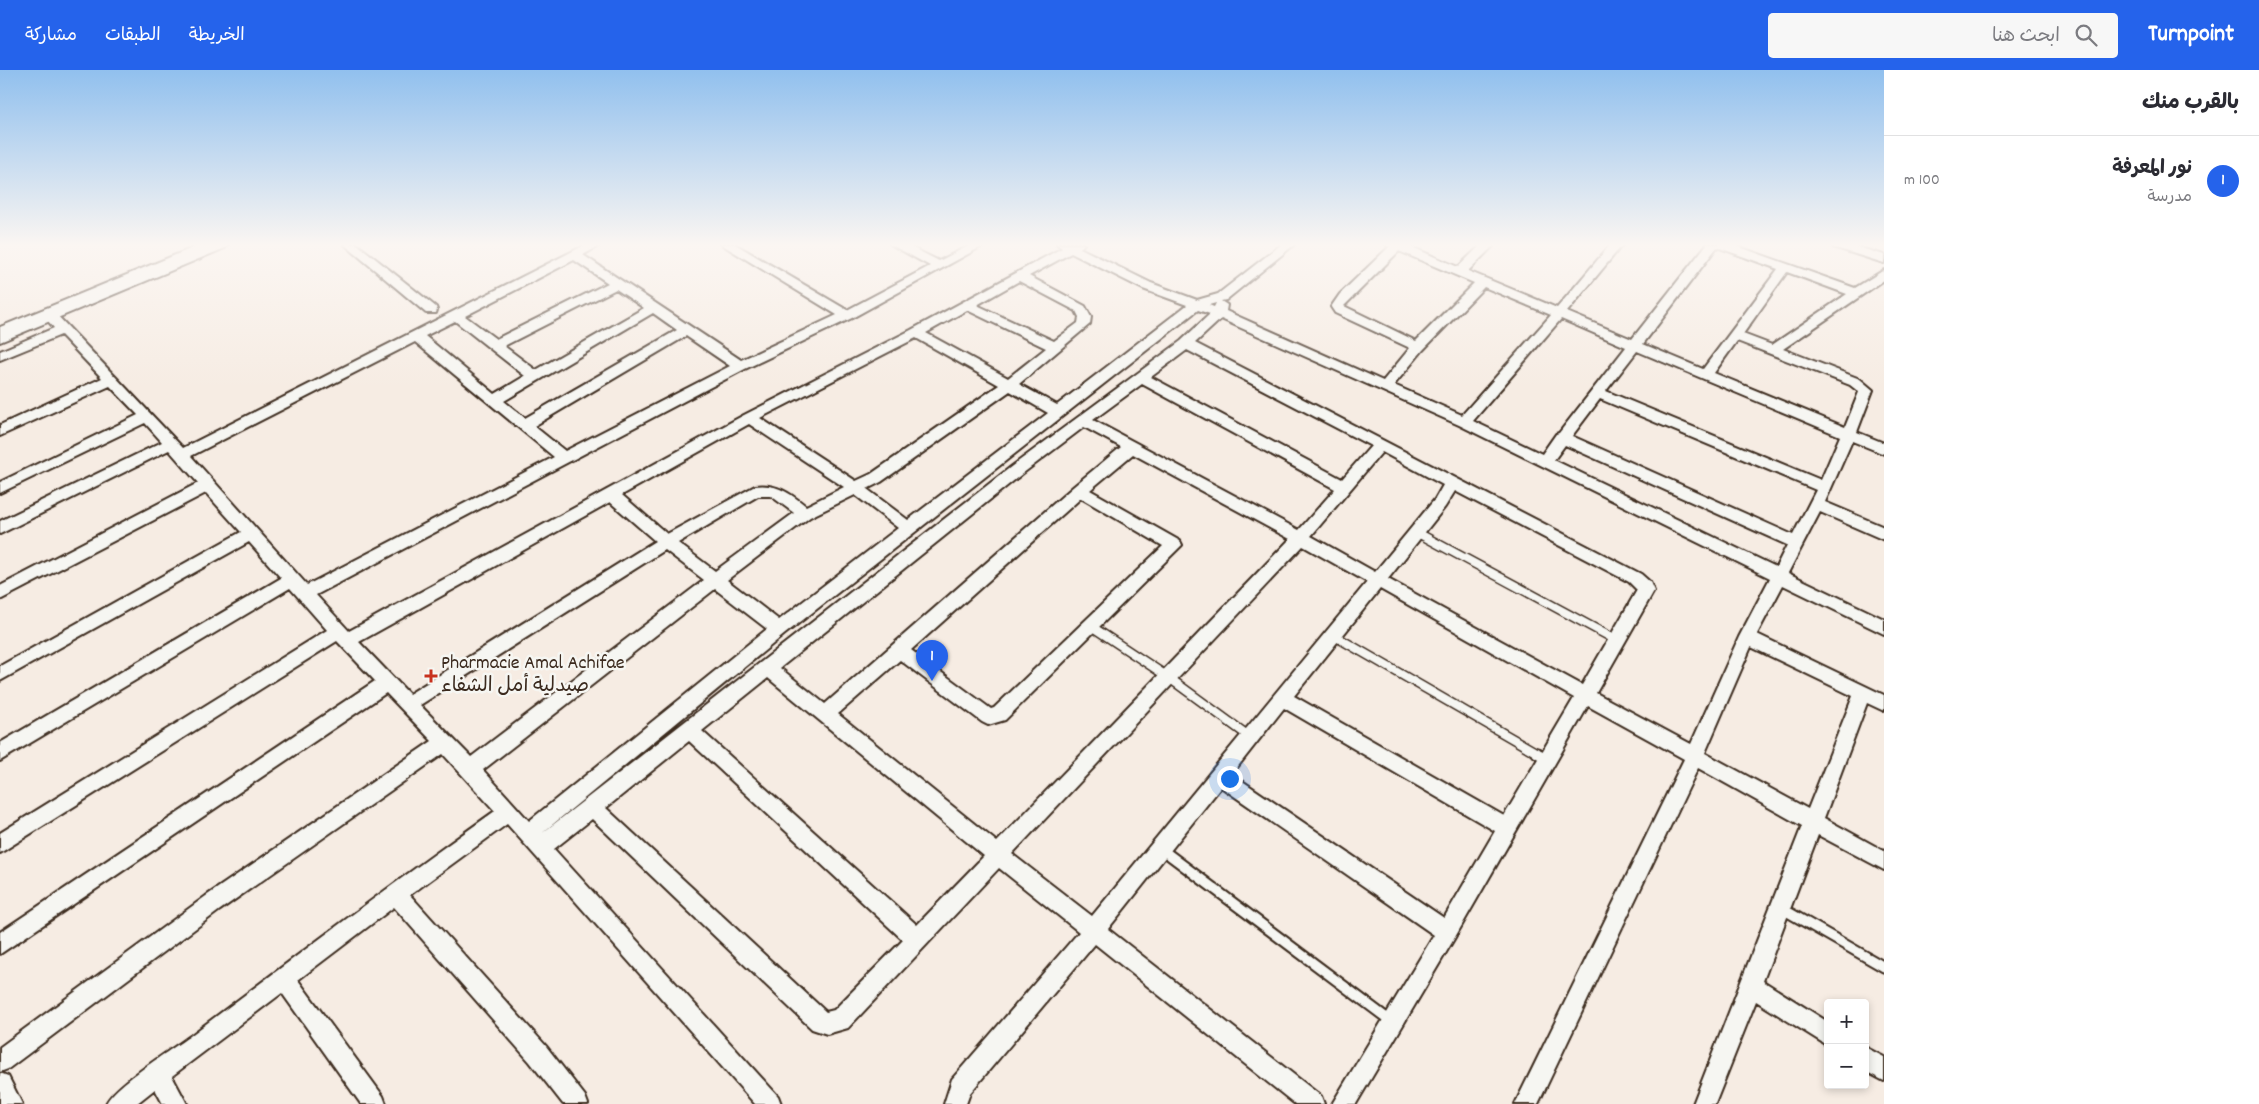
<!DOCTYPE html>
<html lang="ar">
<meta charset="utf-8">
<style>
:root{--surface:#fff;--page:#f7f7f7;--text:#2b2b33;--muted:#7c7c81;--line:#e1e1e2;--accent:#2563eb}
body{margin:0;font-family:Dekko,"Playpen Sans Arabic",sans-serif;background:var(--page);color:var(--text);direction:rtl}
.controls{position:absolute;right:15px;bottom:15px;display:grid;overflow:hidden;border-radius:5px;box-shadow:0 2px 8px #0003}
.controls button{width:45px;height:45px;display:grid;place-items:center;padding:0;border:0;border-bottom:1px solid var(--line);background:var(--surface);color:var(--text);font:25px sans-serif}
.you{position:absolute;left:1229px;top:708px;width:18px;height:18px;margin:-12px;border:4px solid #fff;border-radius:50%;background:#1a73e8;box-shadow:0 0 0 8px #1a73e833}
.badge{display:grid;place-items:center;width:32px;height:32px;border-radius:50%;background:var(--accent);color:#fff;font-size:16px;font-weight:700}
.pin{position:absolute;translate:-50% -41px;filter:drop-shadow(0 1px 2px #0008)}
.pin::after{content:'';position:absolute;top:26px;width:18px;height:15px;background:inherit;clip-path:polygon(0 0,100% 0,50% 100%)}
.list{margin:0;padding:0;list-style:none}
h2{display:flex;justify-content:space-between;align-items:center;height:65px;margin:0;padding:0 20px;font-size:21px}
h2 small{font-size:16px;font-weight:400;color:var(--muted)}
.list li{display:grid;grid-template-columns:32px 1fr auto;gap:15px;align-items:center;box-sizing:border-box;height:90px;padding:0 20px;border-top:1px solid var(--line)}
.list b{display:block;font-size:19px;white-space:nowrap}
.list p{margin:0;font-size:16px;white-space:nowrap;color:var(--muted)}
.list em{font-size:16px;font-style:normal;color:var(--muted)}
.icon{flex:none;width:28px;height:28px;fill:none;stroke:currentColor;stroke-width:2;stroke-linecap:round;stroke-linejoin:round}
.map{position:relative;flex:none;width:1884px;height:1034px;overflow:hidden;direction:ltr}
header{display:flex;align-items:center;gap:30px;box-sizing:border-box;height:70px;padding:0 25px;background:var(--accent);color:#fff}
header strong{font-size:24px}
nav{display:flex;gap:28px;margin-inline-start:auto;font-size:18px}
.search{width:350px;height:45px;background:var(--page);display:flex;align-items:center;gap:12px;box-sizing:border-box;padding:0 18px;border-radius:5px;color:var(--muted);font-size:19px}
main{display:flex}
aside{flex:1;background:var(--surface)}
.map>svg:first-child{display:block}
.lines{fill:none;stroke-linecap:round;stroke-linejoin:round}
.lane-far1-casing{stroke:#3b2a1e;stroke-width:11}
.lane-casing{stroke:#3b2a1e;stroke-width:13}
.street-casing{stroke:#3b2a1e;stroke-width:4}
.primary-casing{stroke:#3b2a1e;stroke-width:4}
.lane-far1{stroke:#f6f6f2;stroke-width:8}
.lane{stroke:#f6f6f2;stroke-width:9}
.street{fill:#f6f6f2;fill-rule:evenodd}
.primary{fill:#f6f6f2;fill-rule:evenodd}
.poi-dot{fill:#c8321e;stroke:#f6f6f2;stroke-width:2}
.labels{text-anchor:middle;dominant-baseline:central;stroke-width:5;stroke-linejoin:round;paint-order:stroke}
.poi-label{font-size:20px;fill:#3b2a1e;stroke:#f6f6f2;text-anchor:start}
</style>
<header>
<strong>Turnpoint</strong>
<div class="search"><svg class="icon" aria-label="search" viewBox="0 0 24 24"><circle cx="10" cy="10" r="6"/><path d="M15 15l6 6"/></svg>ابحث هنا</div>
<nav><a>الخريطة</a><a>الطبقات</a><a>مشاركة</a></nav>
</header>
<main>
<aside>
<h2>بالقرب منك<small></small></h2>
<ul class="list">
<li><span class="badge">1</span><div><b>نور المعرفة</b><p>مدرسة</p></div><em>100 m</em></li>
</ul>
</aside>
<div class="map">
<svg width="1884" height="1034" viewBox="0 0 1884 1034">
<rect width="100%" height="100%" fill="#f6ece3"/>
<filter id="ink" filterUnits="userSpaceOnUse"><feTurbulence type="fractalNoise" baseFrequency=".02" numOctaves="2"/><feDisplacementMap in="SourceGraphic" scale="10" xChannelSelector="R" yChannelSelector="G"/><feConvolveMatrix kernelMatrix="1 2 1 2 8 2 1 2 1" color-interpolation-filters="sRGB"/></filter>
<g filter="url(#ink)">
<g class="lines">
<g class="lane-far1-casing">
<path id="lane-far1" d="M1416 462 1618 571
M1091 556 1168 607 1250 667
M1333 565 1539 684"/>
</g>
<g class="lane-casing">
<path id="lane" d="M1537 683 1548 689
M1160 778 1392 952
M1781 838 1884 897"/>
</g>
<g class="street-casing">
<path id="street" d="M344 174H357L436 237 437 240 436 243H426Z
M587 174H602L583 185 741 290 837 245 721 174H735L847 240 930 196 890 174H905L939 191 972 174H986L852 248 745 299 316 525 349 561 744 345 911 260 1062 178 1057 174H1084L1080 178 1151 213 1197 230 1218 224 1282 174H1295L1226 230 1221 231 1227 235 1226 241 1383 311 1410 278 1335 243 1331 237 1340 224 1389 177 1386 174H1405L1458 197 1482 174H1495L1468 201 1557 238 1611 174H1623L1567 242 1632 269 1707 174H1731L1855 218 1884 200V210L1783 279 1860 309 1873 320 1857 362 1884 373V384L1852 371 1825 432 1884 457V470L1820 442 1788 503 1884 549V564L1783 515 1757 564 1884 625V641L1867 633 1824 748 1884 781V800L1818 765 1763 911 1828 952V976L1756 931 1715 1034H1693L1802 756 1698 698 1538 1034H1515L1684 689 1588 636 1454 869 1356 1034H1332L1434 865 1221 717 1108 859 1321 1026 1324 1034H1295L1095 874 970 1023 966 1034H944L952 1009 1079 862 999 798 848 958 827 964 812 959 592 749 554 779 778 1026 781 1034H755L507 754 410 825 546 976 585 1026 588 1034H563L530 992 394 837 298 910 383 1026 386 1034H361L282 923 172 1006 187 1034H163L155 1019 136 1034H106C113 1016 171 980 190 966 291 890 392 814 495 741L443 684 220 840 8 999 0 1002V977L206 826 432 671 386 623 0 884V862L375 611 337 571 0 783V763L327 560 290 518 0 691V673L281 508 249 472 0 611V596L241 462 206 423 0 530V516L198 413 169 380 0 464V451L162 372 145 353 0 423V412L138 345 110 316 0 366V355L102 308 61 265 0 290V281L54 258 42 244 43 241H53L183 378ZM1717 177 1778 199 1703 299 1643 274ZM1399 181 1474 213 1416 271 1344 236ZM1071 183 1143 219 1187 235 1057 335 1019 314 1090 254 1091 247 1085 236 1029 206ZM574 190 608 213 496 269 465 246ZM1787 202 1847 224 1772 275 1743 264ZM1019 211 1076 241 1079 247 1078 253 1054 271 977 235ZM1484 217 1551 245 1462 345 1394 315 1423 280ZM616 219 644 238 536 300 504 276ZM1216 233 1214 237 1209 235ZM967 240 1046 278 1008 308 926 263ZM1198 240 1210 244 1181 271 1012 396 541 764 785 564ZM653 243 677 260 525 348 504 331ZM1221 249 1459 355 1770 508 1739 567 1691 674 1596 623 1654 521 1650 512 1641 504 1195 273ZM1561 249 1626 277 1559 363 1556 364 1542 384 1473 351ZM455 251 525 306 495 324 425 266ZM686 266 730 296 565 381 534 356ZM916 268 999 315 871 404 856 411 760 348ZM1737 271 1850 315 1859 322 1845 357 1714 303ZM415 272 554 387 307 515 191 386ZM1187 280 1371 376 1342 409 1151 307ZM1637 281 1840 366 1821 410 1606 321ZM1142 314 1335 419 1299 460 1093 350ZM1010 321 1048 343 908 450 867 419 881 412ZM1600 329 1816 420 1793 465 1572 366ZM749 354 844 417 806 436C790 423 776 413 755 416L667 464 622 425ZM1084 357 1121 377 1074 416 825 634 780 598 1022 404ZM1565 375 1787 475 1776 497 1554 390ZM1382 382 1443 415 1435 429 1375 502 1311 466ZM1133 384 1290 469 997 772 838 644 900 590 982 652 988 655 1005 650 1182 475 1180 471 1090 420ZM1455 421 1629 512 1637 520 1582 615 1388 509 1445 437ZM855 425 898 458 779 550 727 510 810 447ZM758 426H771L794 443 715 501 678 473ZM1081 428 1163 476 994 638 991 639 911 580ZM610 432 655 471 409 624 359 572ZM1303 476 1367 512 1092 846 1012 784ZM665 480 704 510 471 687 420 635ZM715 519 767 559 529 751 483 700ZM1380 519 1574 628 1504 746 1294 626ZM1751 577 1853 626 1808 739 1705 683ZM768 608 984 786 917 855 702 661ZM1284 638 1495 761 1444 848 1232 704ZM689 671 903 870 834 940 826 942 606 738Z
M1831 174H1848L1884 185V193L1833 177Z
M1865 977 1884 987V1011L1865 1001Z
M0 1003 8 1006 22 1034H0Z"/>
</g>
<g class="primary-casing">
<path id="primary" d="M202 174H228L225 178 0 272V257Z"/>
</g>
<use href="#lane-far1" class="lane-far1"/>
<use href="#lane" class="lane"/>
<use href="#street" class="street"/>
<use href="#primary" class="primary"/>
</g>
</g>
<linearGradient id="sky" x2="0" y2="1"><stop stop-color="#91c0ee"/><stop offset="0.55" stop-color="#fbf6f2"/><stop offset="1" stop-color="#fbf6f2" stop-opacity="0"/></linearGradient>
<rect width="1884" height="318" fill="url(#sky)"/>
<path class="poi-dot" d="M428.5 598.5h5v5h5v5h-5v5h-5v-5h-5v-5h5z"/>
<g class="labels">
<g class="poi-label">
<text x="441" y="594">Pharmacie Amal Achifae<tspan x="441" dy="23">صيدلية أمل الشفاء</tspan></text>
</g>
</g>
</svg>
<div class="controls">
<button>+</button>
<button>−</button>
</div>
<div class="you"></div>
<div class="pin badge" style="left:932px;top:611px">1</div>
</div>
</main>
